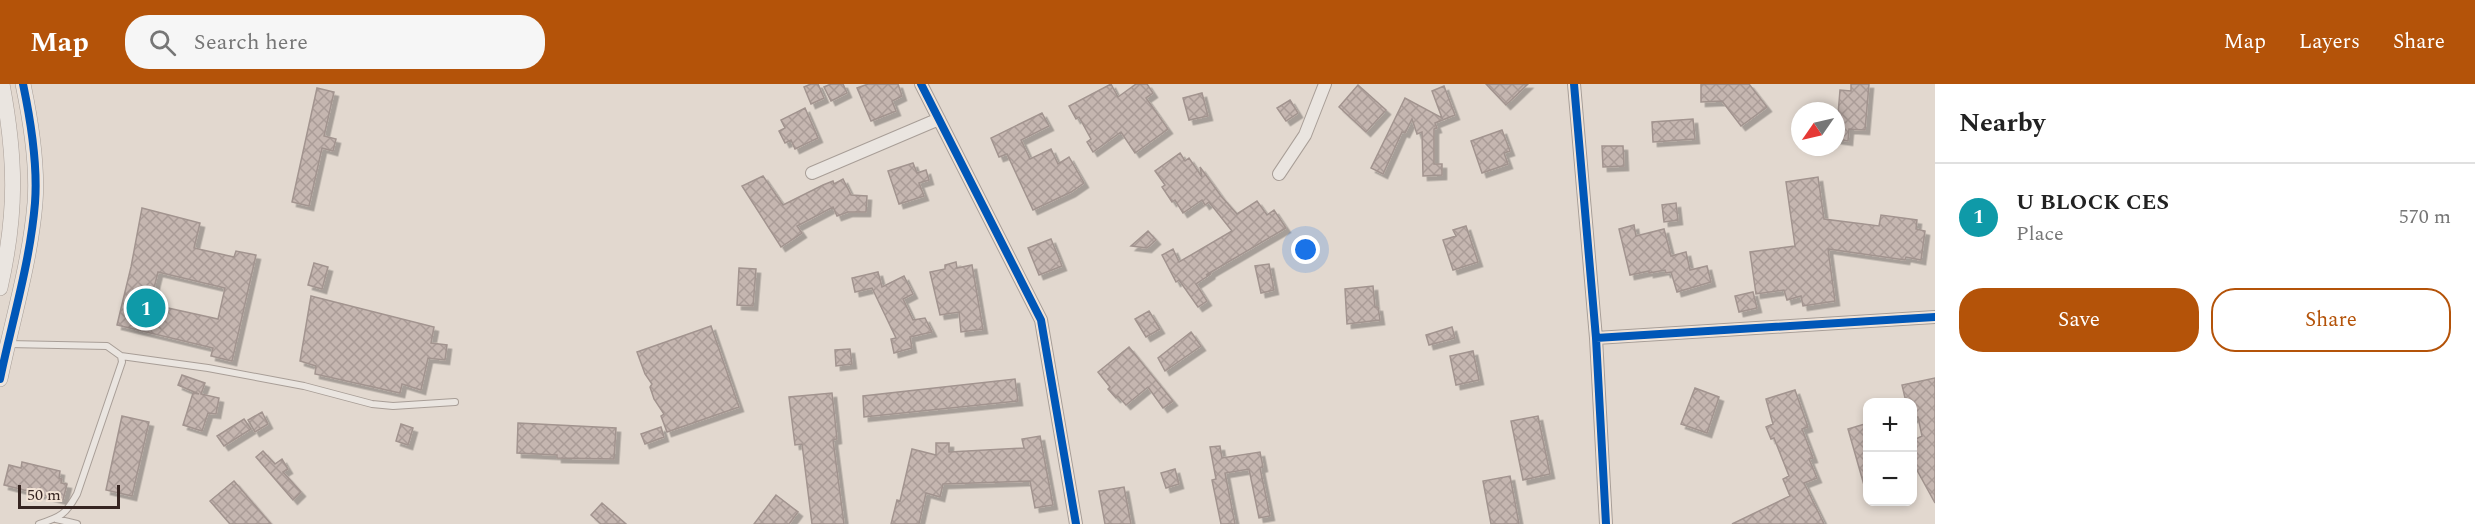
<!DOCTYPE html>
<meta charset="utf-8">
<style>
:root{--surface:#fff;--page:#f6f6f6;--text:#222;--muted:#767676;--line:#e0e0e0;--accent:#b45309}
body{margin:0;font-family:Spectral,serif;background:var(--page);color:var(--text)}
.controls{position:absolute;right:18px;bottom:18px;display:grid;overflow:hidden;border-radius:12px;box-shadow:0 3px 9px #0003}
.controls button{width:54px;height:54px;display:grid;place-items:center;padding:0;border:0;border-bottom:2px solid var(--line);background:var(--surface);color:var(--text);font:30px sans-serif}
.compass{position:absolute;left:1791px;top:18px;width:54px;height:54px;border-radius:50%;background:var(--surface);box-shadow:0 3px 9px #0003;rotate:236deg}
.scale{position:absolute;left:18px;bottom:15px;width:102px;box-sizing:border-box;padding-left:6px;border:3px solid #362521;border-top:0;font-size:16px;line-height:21px;white-space:nowrap;color:#362521;-webkit-text-stroke:4px #f2e3d6;paint-order:stroke}
.you{position:absolute;left:1306px;top:166px;width:21px;height:21px;margin:-15px;border:4px solid #fff;border-radius:50%;background:#1a73e8;box-shadow:0 0 0 9px #1a73e833}
.badge{display:grid;place-items:center;width:39px;height:39px;border-radius:50%;background:var(--accent);color:#fff;font-size:20px;font-weight:700}
.pin{position:absolute;translate:-50% -50%;border:3px solid #fff;box-shadow:0 2px 6px #0006}
.list{margin:0;padding:0;list-style:none}
h2{display:flex;justify-content:space-between;align-items:center;height:78px;margin:0;padding:0 24px;font-size:26px}
h2 small{font-size:20px;font-weight:400;color:var(--muted)}
.list li{display:grid;grid-template-columns:39px 1fr auto;gap:18px;align-items:center;box-sizing:border-box;height:108px;padding:0 24px;border-top:2px solid var(--line)}
.list b{display:block;font-size:22px;white-space:nowrap}
.list p{margin:0;font-size:20px;white-space:nowrap;color:var(--muted)}
.list em{font-size:20px;font-style:normal;color:var(--muted)}
.actions{display:flex;gap:12px;padding:18px 24px}
.actions a{flex:1;padding:14px 0;border:2px solid var(--accent);border-radius:24px;text-align:center;font-size:21px;color:var(--accent)}
.actions .main{background:var(--accent);color:#fff}
.icon{flex:none;width:33px;height:33px;fill:none;stroke:currentColor;stroke-width:2;stroke-linecap:round;stroke-linejoin:round}
.map{position:relative;flex:none;width:1935px;height:440px;overflow:hidden}
header{display:flex;align-items:center;gap:36px;box-sizing:border-box;height:84px;padding:0 30px;background:var(--accent);color:#fff}
header strong{font-size:28px}
nav{display:flex;gap:33px;margin-inline-start:auto;font-size:21px}
.search{width:420px;height:54px;background:var(--page);display:flex;align-items:center;gap:15px;box-sizing:border-box;padding:0 21px;border-radius:24px;color:var(--muted);font-size:22px}
main{display:flex}
aside{flex:1;background:var(--surface)}
.map>svg:first-child{display:block}
.building{fill:url(#building-cross-hatch);stroke:#a2948f;stroke-width:1.5;fill-rule:evenodd;filter:url(#shadow)}
.lines{fill:none;stroke-linecap:round;stroke-linejoin:round}
.service-casing{stroke:#a89e97;stroke-width:8}
.minor-casing{stroke:#a89e97;stroke-width:14}
.tertiary-casing{stroke:#a89e97;stroke-width:16}
.service{stroke:#eae5e0;stroke-width:6}
.minor{stroke:#eae5e0;stroke-width:12}
.tertiary{stroke:#eae5e0;stroke-width:15}
.cycleway-casing{stroke:#f2e3d6;stroke-width:11}
.cycleway{stroke:#0057b8;stroke-width:8}
</style>
<header>
<strong>Map</strong>
<div class="search"><svg class="icon" aria-label="search" viewBox="0 0 24 24"><circle cx="10" cy="10" r="6"/><path d="M15 15l6 6"/></svg>Search here</div>
<nav><a>Map</a><a>Layers</a><a>Share</a></nav>
</header>
<main>
<div class="map">
<svg width="1935" height="440" viewBox="0 0 1935 440">
<defs>
<pattern id="building-cross-hatch" width="8" height="8" patternUnits="userSpaceOnUse" patternTransform="scale(1.5)"><rect width="8" height="8" fill="#c5b6b0"/><path d="M0 0l8 8M0 8l8-8" fill="none" stroke="#aa9c97"/></pattern>
<filter id="shadow"><feDropShadow dx="4.5" dy="4.5" stdDeviation="0" flood-color="#0004"/></filter>
</defs>
<rect width="100%" height="100%" fill="#e2d8cf"/>
<path class="building" d="M811 0H818L824 14 811 20 804 3Z
M831 0H843L847 9 831 17 824 3Z
M868 0H898L902 12 892 17 896 27 871 37 857 4Z
M1111 0 1118 13 1136 0H1147L1153 9 1146 14 1168 45 1135 69 1121 48 1093 68 1087 58 1091 55 1079 33 1076 35 1069 22Z
M1486 0H1528L1506 21Z
M1701 0H1749L1767 23 1741 42 1722 17 1701 18Z
M1851 0H1869L1865 46 1849 45 1848 57 1836 55 1840 6 1851 7Z
M1358 1 1386 26 1366 48 1339 23Z
M1444 2 1455 31 1435 39 1437 44 1434 45V80H1442V91L1423 92 1422 48 1417 50 1412 35 1405 49 1402 48 1383 90 1371 84 1405 14 1442 34 1432 7Z
M317 4 334 8 324 52 336 55 333 67 322 64 309 122 292 118Z
M1202 9 1208 32 1189 36 1183 14Z
M1290 16 1298 29 1286 37 1277 24Z
M805 24 818 54 795 65 791 56 785 59 779 47 785 44 781 36Z
M1042 29 1049 42 1021 56 1030 75 1051 65 1058 80 1069 73 1084 99 1071 108 1033 126 1007 70 999 73 991 54Z
M1693 35 1695 55 1653 58 1652 38Z
M1502 46 1510 67 1504 69 1508 80 1482 89 1471 57Z
M1602 62H1623L1624 82 1603 83Z
M1180 69 1185 77 1189 74 1202 93 1200 83 1221 112 1237 130 1257 117 1267 131 1274 126 1286 144 1206 191 1211 190 1196 200 1207 217 1198 223 1179 196 1176 198 1162 171 1173 165 1179 178 1232 147 1209 118 1205 121 1202 116 1183 129 1175 116 1172 118 1162 103 1165 101 1155 87Z
M913 79 917 89 926 86 929 96 919 99 924 112 899 120 888 87Z
M763 92 783 121 823 101 833 97 834 100 843 95 851 111 867 112 866 128H848L837 132 833 123 797 142 802 149 781 163 742 102Z
M1818 93 1824 135 1879 142 1881 131 1917 136 1916 145 1925 147 1921 176 1906 173 1905 176 1828 165 1835 217 1803 222 1801 212 1787 216 1784 206 1756 210 1750 168 1795 162 1786 98Z
M1676 119 1678 136 1664 138 1662 121Z
M142 124 200 139 194 164 234 173 236 167 256 171 232 277 211 272 213 264 117 241 131 183ZM158 188 225 204 218 235 150 220Z
M1634 141 1636 152 1664 145 1671 172 1686 168 1690 186 1707 182 1711 198 1677 208 1671 188 1666 189 1665 186 1649 189V187L1630 191 1619 145Z
M1466 142 1478 178 1453 186 1443 156 1456 152 1453 146Z
M1148 147 1156 156 1147 164 1131 162Z
M1051 155 1062 182 1039 191 1028 164Z
M956 178 957 184 972 181 983 245 961 248 959 228 940 231 930 188 945 185V181Z
M314 179 328 183 322 205 308 201Z
M1269 180 1274 206 1261 209 1255 182Z
M739 184 756 185 753 222 737 221Z
M878 188 882 203 904 192 913 210 903 215 913 236 925 234 932 248 910 253 912 264 894 269 891 255 896 254 872 204 855 208 852 194Z
M1373 202 1375 223H1378L1380 236 1347 240 1345 205Z
M1753 208 1757 224 1739 228 1735 212Z
M311 212 434 243 431 259 447 261 445 276 428 274 421 306 402 300 400 309 315 290 316 282 300 277Z
M1149 227 1160 245 1146 253 1135 235Z
M711 242 739 323 667 348 661 332 664 330 654 315 650 303 652 300 645 290 637 268Z
M1452 243 1455 254 1429 261 1426 251Z
M1191 248 1201 262 1165 287 1158 274Z
M1129 263 1173 317 1163 324 1148 303 1126 321 1118 312 1116 314 1108 305 1110 303 1098 288Z
M850 265 852 280 836 282 835 266Z
M1473 267 1479 296 1456 301 1450 272Z
M182 291 205 299 201 310 219 314 216 330 208 329 202 347 183 341 193 309 199 310 178 301Z
M1935 294V419L1912 377V357L1922 352 1918 333 1912 334V318H1906L1902 301Z
M1015 295 1018 317 864 333 863 312Z
M1695 304 1719 313 1707 349 1681 340Z
M1795 306 1808 343 1802 345 1813 374 1809 375 1817 394 1804 399 1824 440H1732L1790 412 1783 395 1789 392 1774 354 1771 355 1766 343 1773 340 1766 315Z
M832 309 837 355 833 356 844 440H812L802 360 795 361 789 313Z
M262 328 268 340 255 348 248 336Z
M122 332 149 338 132 412 106 406Z
M1538 332 1550 390 1523 396 1511 337Z
M244 335 251 345 224 362 217 352Z
M518 339 616 344 614 375 557 374V371L517 369Z
M1868 339V400L1864 401 1848 345Z
M401 340 413 344 408 361 396 357Z
M661 343 664 353 645 360 641 350Z
M1040 352 1053 421 1035 424 1030 397 943 400 940 413 926 409 919 440H891L897 416 900 417 912 365 936 371V359H949V368L1024 364 1022 355Z
M1220 362 1222 374 1260 368 1263 383 1260 384 1270 432 1259 434 1249 385 1225 389 1235 440H1221L1212 396 1216 395 1210 363Z
M263 367 275 380 282 375 288 385 283 388 301 408 293 416 256 373Z
M22 378 60 387 59 394 62 395 61 399 67 400 63 416 4 401 9 381 21 384Z
M1175 385 1179 400 1166 404 1161 389Z
M1510 392 1519 440H1491L1483 397Z
M234 397 271 440H230L210 417Z
M1124 403 1131 440H1105L1099 407Z
M776 411 798 428 789 440H754Z
M602 419 626 440H601L591 431Z"/>
<g class="lines">
<g class="service-casing">
<path id="service" d="M8 260 107 262 121 272 122 278 77 410C66 430 61 433 39 440
M121 272 208 284 304 302 372 320 393 322 455 318
M56 435 77 440"/>
</g>
<g class="minor-casing">
<path id="minor" d="M921 0 1041 236 1076 440
M1574 0 1596 254 1606 440
M812 89 939 35
M1279 90 1305 51 1325 0
M1596 254 1935 233"/>
</g>
<g class="tertiary-casing">
<path id="tertiary" d="M0 204C17 129 16 74 2 0
M0 295C12 237 30 179 35 119 38 80 31 38 23 0"/>
</g>
<use href="#service" class="service"/>
<use href="#minor" class="minor"/>
<use href="#tertiary" class="tertiary"/>
<g class="cycleway-casing">
<path id="cycleway" d="M921 0 1041 236 1076 440
M1574 0 1596 254 1606 440
M1596 254 1935 233
M0 295C12 237 30 179 35 119 38 80 31 38 23 0"/>
</g>
<use href="#cycleway" class="cycleway"/>
</g>
</svg>
<div class="controls">
<button>+</button>
<button>−</button>
</div>
<svg class="compass" viewBox="-18 -18 36 36"><path d="M0-13l5 13h-10z" fill="#e53935"/><path d="M0 13l5-13h-10z" fill="#767676"/></svg>
<div class="scale">50 m</div>
<div class="you"></div>
<div class="pin badge" style="left:146px;top:224px;background:#0f9aa8">1</div>
</div>
<aside>
<h2>Nearby<small></small></h2>
<ul class="list">
<li><span class="badge" style="background:#0f9aa8">1</span><div><b>U BLOCK CES</b><p>Place</p></div><em>570 m</em></li>
</ul>
<div class="actions"><a class="main">Save</a><a>Share</a></div>
</aside>
</main>
